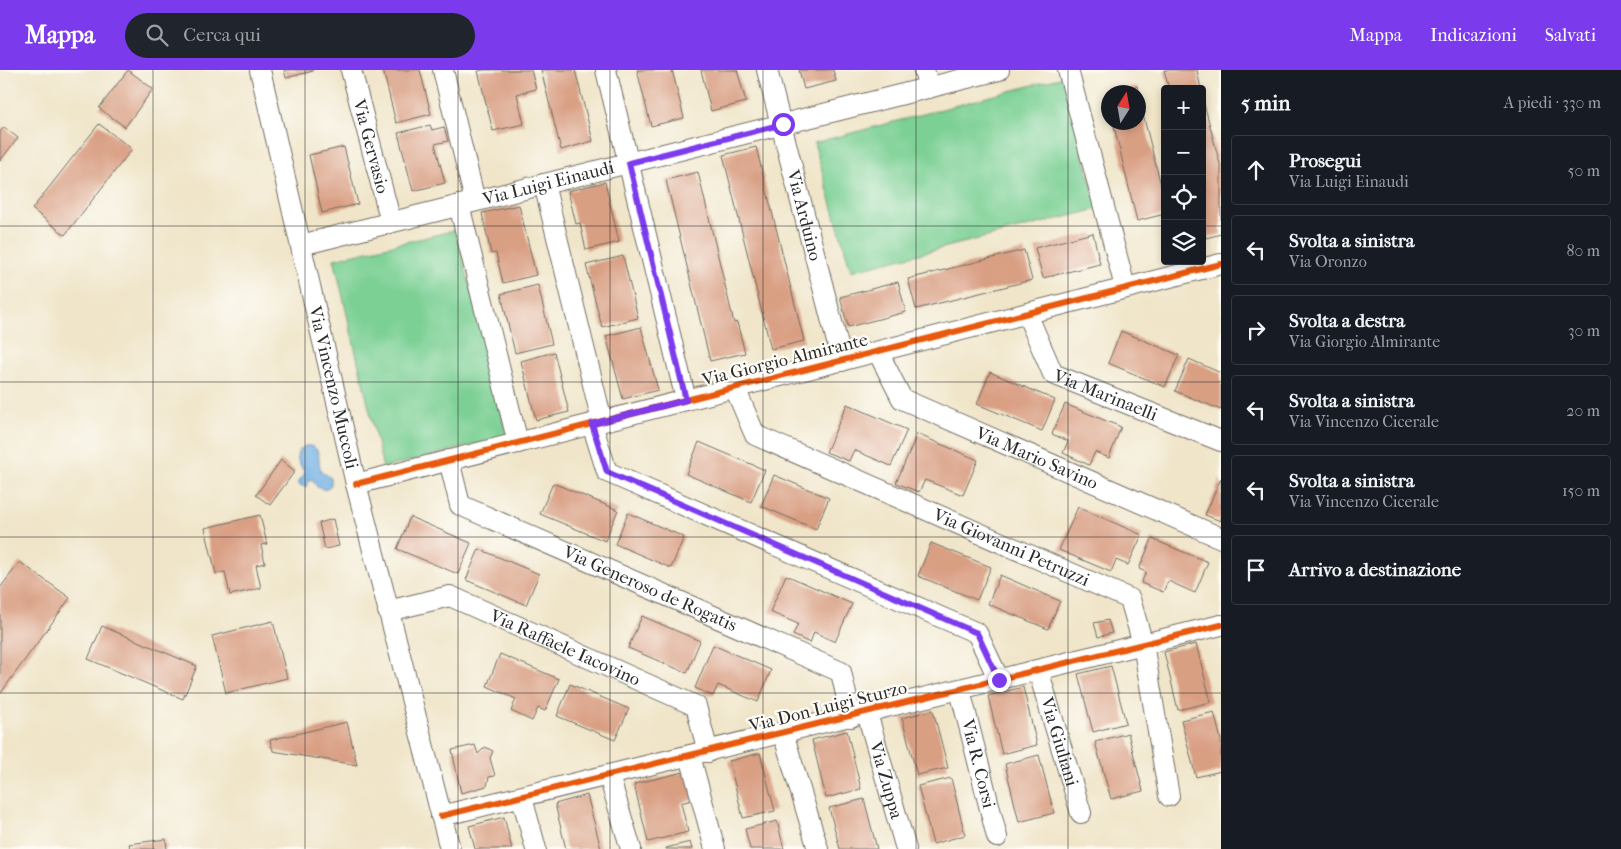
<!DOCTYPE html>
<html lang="it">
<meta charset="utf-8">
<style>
:root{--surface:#171b24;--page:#20242c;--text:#f1f3f6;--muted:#9ea1a6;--line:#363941;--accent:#7c3aed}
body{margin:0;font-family:"IM FELL French Canon",serif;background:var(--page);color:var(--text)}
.controls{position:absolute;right:15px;top:15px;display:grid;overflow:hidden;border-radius:5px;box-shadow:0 2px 8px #0003}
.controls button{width:45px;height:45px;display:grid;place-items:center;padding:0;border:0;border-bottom:1px solid var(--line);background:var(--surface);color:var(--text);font:25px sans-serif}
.compass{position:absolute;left:1101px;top:15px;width:45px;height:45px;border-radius:50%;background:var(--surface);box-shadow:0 2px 8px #0003;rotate:11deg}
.stop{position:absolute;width:15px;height:15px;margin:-11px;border:4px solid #7c3aed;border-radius:50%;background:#fff}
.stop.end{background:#7c3aed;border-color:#fff;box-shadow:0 1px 5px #0008}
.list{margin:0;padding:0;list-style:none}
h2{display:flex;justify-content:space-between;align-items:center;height:65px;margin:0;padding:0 20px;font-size:21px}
h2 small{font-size:16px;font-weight:400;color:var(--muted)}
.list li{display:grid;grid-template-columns:32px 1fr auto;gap:15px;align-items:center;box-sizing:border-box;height:70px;margin:0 10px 10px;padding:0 10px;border:1px solid var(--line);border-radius:5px}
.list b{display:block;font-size:19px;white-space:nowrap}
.list p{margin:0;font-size:16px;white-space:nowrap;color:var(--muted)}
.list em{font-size:16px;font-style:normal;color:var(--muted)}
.icon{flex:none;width:28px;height:28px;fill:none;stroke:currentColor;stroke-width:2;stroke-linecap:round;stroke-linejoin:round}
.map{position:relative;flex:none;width:1221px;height:779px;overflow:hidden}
header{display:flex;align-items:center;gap:30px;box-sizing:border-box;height:70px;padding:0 25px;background:var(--accent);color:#fff}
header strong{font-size:24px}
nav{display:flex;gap:28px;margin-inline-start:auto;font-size:18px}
.search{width:350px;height:45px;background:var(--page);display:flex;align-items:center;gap:12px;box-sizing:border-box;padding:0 18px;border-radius:28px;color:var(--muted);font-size:19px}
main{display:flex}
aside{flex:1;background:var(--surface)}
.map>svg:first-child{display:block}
.green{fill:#7bd094;stroke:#537e60}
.water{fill:#70aee3;stroke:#4e6c87}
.building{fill:#d99f83}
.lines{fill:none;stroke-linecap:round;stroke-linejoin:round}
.minor-casing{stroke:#706c62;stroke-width:22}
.minor{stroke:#fff;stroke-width:20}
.cycleway-casing{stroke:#fdfcf7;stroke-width:9}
.cycleway{stroke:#e8590c;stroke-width:6}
.route{stroke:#7c3aed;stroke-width:6}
.grid{fill:none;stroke:#2b2b2b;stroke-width:1;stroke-opacity:0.55}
.labels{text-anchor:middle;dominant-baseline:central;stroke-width:4.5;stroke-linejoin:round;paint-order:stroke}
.street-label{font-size:18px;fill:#2b2b2b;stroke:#fdfcf7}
</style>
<header>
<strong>Mappa</strong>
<div class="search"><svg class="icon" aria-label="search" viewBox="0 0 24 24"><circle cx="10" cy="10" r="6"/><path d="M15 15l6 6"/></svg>Cerca qui</div>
<nav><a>Mappa</a><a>Indicazioni</a><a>Salvati</a></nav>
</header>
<main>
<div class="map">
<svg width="1221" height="779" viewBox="0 0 1221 779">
<rect width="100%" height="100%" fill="#fdfcf7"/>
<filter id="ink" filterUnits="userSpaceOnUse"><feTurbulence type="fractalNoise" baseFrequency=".02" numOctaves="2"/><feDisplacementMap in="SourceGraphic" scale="10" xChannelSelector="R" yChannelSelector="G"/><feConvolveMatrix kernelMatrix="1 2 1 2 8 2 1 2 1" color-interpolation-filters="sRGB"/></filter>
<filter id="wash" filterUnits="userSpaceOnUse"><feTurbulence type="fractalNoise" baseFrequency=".0096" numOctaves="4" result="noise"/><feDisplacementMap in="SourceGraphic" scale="20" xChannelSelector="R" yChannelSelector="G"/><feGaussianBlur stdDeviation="1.12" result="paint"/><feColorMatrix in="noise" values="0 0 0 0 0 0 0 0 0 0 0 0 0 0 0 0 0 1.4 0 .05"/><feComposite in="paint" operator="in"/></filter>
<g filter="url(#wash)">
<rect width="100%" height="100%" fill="#f0e5c9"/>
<path class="green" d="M1063 7 1098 139 851 201 814 73Z
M456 160 507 366 383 398 334 189Z"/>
<path class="water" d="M305 376C323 374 317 390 321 401L331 408V415L326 420 317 417 312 409 309 410 306 417 299 415V409L304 406V402C299 392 291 384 305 376Z"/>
<g id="blocks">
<path class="building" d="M128 0 153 19 125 57 99 38Z
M284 0H313V1L286 8Z
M383 0H420L431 44 396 53Z
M484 0H531L536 19 517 24 524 54 493 61 478 1Z
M541 0H575L593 71 561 80Z
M637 0H672L684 48 651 56Z
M701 0H737L746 32 711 41Z
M799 0H833L836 11 804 19Z
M1164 0H1197L1201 19H1169Z
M1137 16 1139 22H1112Z
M1138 25 1165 131V144L1137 151 1113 52H1138Z
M1202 26 1221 98V164L1206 168 1202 153Z
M99 54 132 79 65 165 32 139Z
M430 55 432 60 444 57 448 71 435 74 445 113 413 121 398 63Z
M4 57 18 68 0 91V62Z
M344 77 358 134 322 143 309 85Z
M756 77 804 271 771 279 723 85Z
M698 102 734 253 737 252 745 283 710 291 666 110Z
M605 112 619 172 586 180 580 153 576 154 568 121Z
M519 135 536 205 503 213 496 183 491 184 482 143Z
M1093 163 1100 194 1043 208 1035 178Z
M1024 180 1032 210 916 239 908 209Z
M623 186 638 248 602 257 586 195Z
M898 212 906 242 848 257 840 227Z
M538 215 552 274 515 283 501 224Z
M641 257 658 320 623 329 606 266Z
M1121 261 1179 285 1165 317 1108 293Z
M554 282 569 342 536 350 521 291Z
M1189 289 1221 303V340L1175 321Z
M990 302 1055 330 1042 361 977 334Z
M847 334 907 360 891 396 854 380 849 391 826 382Z
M1065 334 1121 357 1109 388 1095 382 1089 395 1063 383 1068 371 1052 364Z
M917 364 978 390 963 425 925 410 919 422 896 413Z
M699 372 765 400 751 432 686 404Z
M281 390 295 401 270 435 256 425Z
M774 405 829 428 816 459 761 436Z
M1221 408V451L1205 445Z
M553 413 618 440 605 471 540 444Z
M1078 437 1142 465 1128 495 1116 490 1111 502 1059 480Z
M628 443 684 467 671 498 615 474Z
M260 445 267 474 261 475 265 493 256 495 261 518 230 525 225 502 216 504 205 458Z
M410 447 471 473 458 504 397 479Z
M333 449 339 476 325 479 319 453Z
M1152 469 1208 492 1195 523 1168 511 1163 522 1141 513 1146 502 1139 499Z
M931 473 991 497 977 530 918 506Z
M479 479 539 504 526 535 466 510Z
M20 492 70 528 0 624V518Z
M786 505 852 534 835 572 814 562 810 573 793 565 798 554 770 542Z
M1000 505 1060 531 1048 559 988 534Z
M642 546 700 571 687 603 628 578Z
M1108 550 1112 563 1098 567 1094 553Z
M273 551 287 608 226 623 212 566Z
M102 556 197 596 183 629 88 589Z
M1196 574 1211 632 1178 640 1164 582Z
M713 575 771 600 758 632 718 615 713 626 695 618Z
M500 584 559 609 545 641 538 638 532 651 511 641 516 629 487 616Z
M1111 596 1126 653 1093 662 1078 604Z
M570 614 629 639 615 670 557 646Z
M1023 617 1037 675 1002 684 988 626Z
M933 640 948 698 917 705 902 648Z
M1214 642 1221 670V701L1196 707 1181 650Z
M347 652 357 695 273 681 270 670Z
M847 661 861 719 826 728 812 670Z
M1128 663 1143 721 1111 729 1095 672Z
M475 675 478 684 485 677 493 681 490 688 495 706 489 707 487 716 461 723 452 680Z
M760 683 775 741 743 748 729 691Z
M1039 685 1054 743 1019 752 1005 694Z
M688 701 695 729 681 733 688 762 648 772 634 714Z
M951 708 965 765 933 774 918 716Z
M587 725 601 779H566L555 734Z
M864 729 877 779H840L829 738Z
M504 747 512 779H475L469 756Z
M777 751 784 779H750L745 759Z
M166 769 167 779H130L129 774Z
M690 772 692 779H666V778Z"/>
</g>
</g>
<g filter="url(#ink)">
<use href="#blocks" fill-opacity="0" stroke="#706c62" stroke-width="1"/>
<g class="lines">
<g class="minor-casing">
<g id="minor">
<path id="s1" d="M260 0 356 414 450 779"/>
<path id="s2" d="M351 0 391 152"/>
<path d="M443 0 475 131"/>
<path d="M606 0 686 330"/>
<path id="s3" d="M767 0 842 291"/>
<path d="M924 0 929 18"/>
<path d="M1068 0 1125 217"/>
<path d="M544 114 602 351"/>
<path d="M459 135 518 373"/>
<path id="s4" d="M301 175 999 0"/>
<path id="s5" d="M1027 244 1053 304 1221 371"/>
<path id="s6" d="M878 282 902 329 1221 468"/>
<path id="s7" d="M735 318 755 365 1130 529 1143 574 1169 726"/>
<path d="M592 354 607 402 977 563 999 610"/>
<path id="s8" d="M449 390 460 435 841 602 851 647"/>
<path d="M356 414 1221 194"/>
<path id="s9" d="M388 541 450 526 696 636 708 682"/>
<path id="s10" d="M1038 600 1081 743"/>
<path id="s11" d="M960 620 997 767"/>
<path id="s12" d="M867 643 906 779"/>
<path d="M783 663 818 779"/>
<path d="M690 686 715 779"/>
<path d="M609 706 631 779"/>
<path d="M522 728 536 779"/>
<path d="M441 746 1221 555"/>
</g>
</g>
<use href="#minor" class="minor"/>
<g class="cycleway-casing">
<path id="cycleway" d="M356 414 1221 194
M441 746 1221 555"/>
</g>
<use href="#cycleway" class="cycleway"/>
</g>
</g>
<g class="lines" filter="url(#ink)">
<path class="route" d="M783 54 629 93 686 330 592 354 607 402 977 563 999 610"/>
</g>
<path class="grid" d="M153 0V779M305 0V779M458 0V779M610 0V779M763 0V779M916 0V779M1068 0V779M0 156H1165M1202 156H1221M0 312H1221M0 467H1221M0 623H1221"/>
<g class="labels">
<g class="street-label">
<text stroke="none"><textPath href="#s2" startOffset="79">Via Gervasio</textPath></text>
<text stroke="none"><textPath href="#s4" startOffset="255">Via Luigi Einaudi</textPath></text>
<text stroke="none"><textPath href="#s3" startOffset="150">Via Arduino</textPath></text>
<text transform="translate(785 290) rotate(-14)">Via Giorgio Almirante</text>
<text stroke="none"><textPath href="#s1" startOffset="326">Via Vincenzo Muccoli</textPath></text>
<text stroke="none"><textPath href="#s5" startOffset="122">Via Marinaelli</textPath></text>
<text stroke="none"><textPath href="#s6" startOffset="200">Via Mario Savino</textPath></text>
<text stroke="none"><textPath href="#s7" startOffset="331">Via Giovanni Petruzzi</textPath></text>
<text stroke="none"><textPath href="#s8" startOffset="254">Via Generoso de Rogatis</textPath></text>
<text stroke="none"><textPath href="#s9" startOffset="190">Via Raffaele Iacovino</textPath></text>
<text transform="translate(828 637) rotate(-14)">Via Don Luigi Sturzo</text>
<text stroke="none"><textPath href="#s10" startOffset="75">Via Giuliani</textPath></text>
<text stroke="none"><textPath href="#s11" startOffset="76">Via R. Corsi</textPath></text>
<text stroke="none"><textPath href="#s12" startOffset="70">Via Zuppa</textPath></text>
</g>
</g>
</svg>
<div class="controls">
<button>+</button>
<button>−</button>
<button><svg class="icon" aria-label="locate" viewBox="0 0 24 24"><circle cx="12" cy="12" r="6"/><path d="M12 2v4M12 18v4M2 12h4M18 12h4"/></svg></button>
<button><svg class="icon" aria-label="layers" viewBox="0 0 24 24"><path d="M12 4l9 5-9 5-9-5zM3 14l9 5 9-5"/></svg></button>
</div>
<svg class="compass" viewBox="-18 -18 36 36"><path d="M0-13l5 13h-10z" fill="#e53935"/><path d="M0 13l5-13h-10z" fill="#9ea1a6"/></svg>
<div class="stop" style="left:783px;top:54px"></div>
<div class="stop end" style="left:999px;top:610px"></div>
</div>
<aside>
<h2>5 min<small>A piedi · 330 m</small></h2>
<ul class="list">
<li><svg class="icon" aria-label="ahead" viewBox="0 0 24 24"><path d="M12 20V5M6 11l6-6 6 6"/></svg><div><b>Prosegui</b><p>Via Luigi Einaudi</p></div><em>50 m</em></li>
<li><svg class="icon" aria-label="left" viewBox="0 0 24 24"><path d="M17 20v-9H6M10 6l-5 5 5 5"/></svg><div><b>Svolta a sinistra</b><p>Via Oronzo</p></div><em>80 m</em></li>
<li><svg class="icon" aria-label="right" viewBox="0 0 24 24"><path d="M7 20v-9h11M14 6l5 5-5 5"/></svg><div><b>Svolta a destra</b><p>Via Giorgio Almirante</p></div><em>30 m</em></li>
<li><svg class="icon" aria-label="left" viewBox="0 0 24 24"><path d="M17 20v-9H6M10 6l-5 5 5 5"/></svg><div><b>Svolta a sinistra</b><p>Via Vincenzo Cicerale</p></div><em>20 m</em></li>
<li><svg class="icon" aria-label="left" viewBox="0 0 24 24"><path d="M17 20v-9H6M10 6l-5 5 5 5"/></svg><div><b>Svolta a sinistra</b><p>Via Vincenzo Cicerale</p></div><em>150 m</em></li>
<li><svg class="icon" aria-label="arrive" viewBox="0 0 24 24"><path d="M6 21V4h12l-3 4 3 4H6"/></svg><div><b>Arrivo a destinazione</b></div></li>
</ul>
</aside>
</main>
